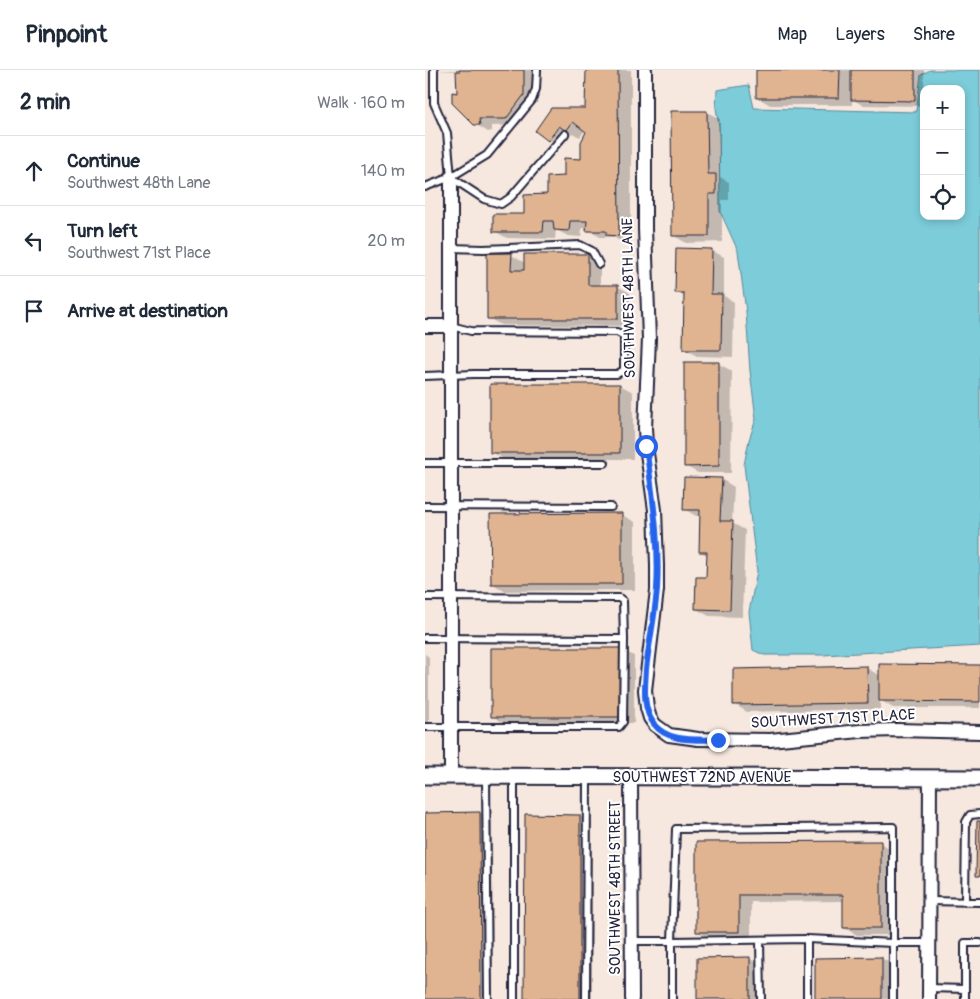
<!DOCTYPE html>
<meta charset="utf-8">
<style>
:root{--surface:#fff;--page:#f6f6f7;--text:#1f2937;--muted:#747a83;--line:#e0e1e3}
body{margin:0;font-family:Pangolin,sans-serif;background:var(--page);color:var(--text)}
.controls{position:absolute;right:15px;top:15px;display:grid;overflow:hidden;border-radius:10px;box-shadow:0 2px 8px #0003}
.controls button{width:45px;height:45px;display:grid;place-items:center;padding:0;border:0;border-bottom:1px solid var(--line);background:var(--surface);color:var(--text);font:25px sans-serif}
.stop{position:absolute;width:15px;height:15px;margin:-11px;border:4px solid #2563eb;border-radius:50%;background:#fff}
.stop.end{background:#2563eb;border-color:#fff;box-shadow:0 1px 5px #0008}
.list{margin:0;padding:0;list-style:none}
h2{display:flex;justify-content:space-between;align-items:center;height:65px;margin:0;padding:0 20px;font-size:21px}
h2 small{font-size:16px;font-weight:400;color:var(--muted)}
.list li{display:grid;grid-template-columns:32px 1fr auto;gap:15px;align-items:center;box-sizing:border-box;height:70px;padding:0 20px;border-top:1px solid var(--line)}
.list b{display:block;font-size:19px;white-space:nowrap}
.list p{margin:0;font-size:16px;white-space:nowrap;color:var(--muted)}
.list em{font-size:16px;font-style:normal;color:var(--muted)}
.icon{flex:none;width:28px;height:28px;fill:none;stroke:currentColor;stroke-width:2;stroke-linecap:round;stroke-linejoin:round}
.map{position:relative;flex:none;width:555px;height:929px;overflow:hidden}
header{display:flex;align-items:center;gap:30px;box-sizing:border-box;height:70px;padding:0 25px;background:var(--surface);border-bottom:1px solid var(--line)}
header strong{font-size:24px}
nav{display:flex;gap:28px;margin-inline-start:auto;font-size:18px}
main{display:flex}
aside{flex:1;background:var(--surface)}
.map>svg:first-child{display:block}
.water{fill:#7dccda;stroke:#59889a;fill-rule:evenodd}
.shadow{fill:#0003}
.building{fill:#e0b490;stroke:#22223b}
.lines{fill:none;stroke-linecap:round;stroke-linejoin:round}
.service-casing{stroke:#22223b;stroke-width:10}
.minor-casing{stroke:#22223b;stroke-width:16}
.tertiary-casing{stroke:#22223b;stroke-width:19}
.service{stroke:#fff;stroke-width:6}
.minor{stroke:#fff;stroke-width:12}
.tertiary{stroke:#fff;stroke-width:15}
.route{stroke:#2563eb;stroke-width:6}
.labels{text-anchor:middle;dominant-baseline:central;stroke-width:4;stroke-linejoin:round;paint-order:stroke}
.street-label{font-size:15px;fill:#22223b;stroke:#fff}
</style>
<header>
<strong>Pinpoint</strong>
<nav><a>Map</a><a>Layers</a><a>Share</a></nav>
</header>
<main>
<aside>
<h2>2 min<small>Walk · 160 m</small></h2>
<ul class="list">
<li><svg class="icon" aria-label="ahead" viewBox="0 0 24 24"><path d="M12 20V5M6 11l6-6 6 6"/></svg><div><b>Continue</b><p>Southwest 48th Lane</p></div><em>140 m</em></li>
<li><svg class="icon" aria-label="left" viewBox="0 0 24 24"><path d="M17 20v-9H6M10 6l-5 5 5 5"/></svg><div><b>Turn left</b><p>Southwest 71st Place</p></div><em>20 m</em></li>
<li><svg class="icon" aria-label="arrive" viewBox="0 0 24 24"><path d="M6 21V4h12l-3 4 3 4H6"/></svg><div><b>Arrive at destination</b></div></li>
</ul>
</aside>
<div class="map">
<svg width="555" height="929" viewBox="0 0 555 929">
<rect width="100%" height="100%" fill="#f6e8de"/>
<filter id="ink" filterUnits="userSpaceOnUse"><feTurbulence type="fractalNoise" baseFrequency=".02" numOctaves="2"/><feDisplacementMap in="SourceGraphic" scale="10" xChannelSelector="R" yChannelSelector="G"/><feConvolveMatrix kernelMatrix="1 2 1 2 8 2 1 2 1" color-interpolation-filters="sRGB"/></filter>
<g filter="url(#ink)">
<path class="water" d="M505 0H555V576L398 585H339L328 580 324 542 332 501 319 395 324 370 331 349 325 301 321 242 313 181 295 141 294 56 291 38 292 20 324 15 329 38 491 42 496 5ZM499 19H536V146H499Z"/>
<path class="shadow" d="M10 0H33V3H36V0H111V32L94 55 67 56V61L63 62 50 54 33 24 32 1Z
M163 0H206V173L195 171 188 167H175L163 160V158H157L156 167 143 166 131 160 130 169 82 168 69 161 101 145 157 91 162 61 160 60 155 67 147 63 136 77 111 61 162 39Z
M332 0H499V36L437 35 427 29V35H345L332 27Z
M282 42 295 49V107L304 112V130H297V172L261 173 248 165Z
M286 180 299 187V226L309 232 308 287 272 286 259 279 260 227 251 222Z
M86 185 100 193 162 186 175 193V216H192L205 223V256L76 255 63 248Z
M260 294H294L307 301 306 403H273L260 396Z
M195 315 208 322V389H79L67 382Z
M296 409 309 417 307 453 320 460 317 547 284 546 271 539 282 508 283 486 275 481 276 446H271L259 439Z
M67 445H197L210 452V520L79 521 67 513Z
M196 579 209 586V653L80 654 68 646Z
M0 584 4 587V654H0Z
M555 596V638H468L455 630V639L322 642 309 634 442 598 455 606Z
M55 743 67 751 68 929H2Z
M155 746 167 753V929H101Z
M455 773 468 780 469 865H432L419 858V831L326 832V868L285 869 272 861V774Z
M324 888 337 896V929H274Z
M456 888 469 895V929H391Z"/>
<path class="building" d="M34 0H99V25L81 49H54L55 55H49L27 33V22L32 23 31 1H35Z
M161 0H193L194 166 181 165V161H161L162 151H145L144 161 129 160 128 151H119L118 162H68V144H99V125L122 124V107L139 106V88L156 89V72L161 62 148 52 141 61 134 56 123 71 110 61 126 38H160Z
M331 0H415L414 28H331Z
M426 0H490V31L426 30Z
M246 41H282L283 104H291V124H284V166H247Z
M251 178 287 179 286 224H297L296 280H258L259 223H250Z
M62 183H87L86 200H99V184H163V215H193V249H62Z
M259 292H294V396L259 397Z
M65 314H195V383H65Z
M259 407 297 408 295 451H308L305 540 270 539 271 507H281L282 482H274L275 440H258Z
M197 443V514H66L65 444Z
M66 578H197V647H66Z
M454 594 555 595V632L454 631Z
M442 596 443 633 308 635V599Z
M55 742 56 929H0V743Z
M100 744 155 745V929H99Z
M552 751H555V806H551Z
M456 771V858H418V825H314V862H271V772Z
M325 887V929H272V888Z
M457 887V929H390V888Z"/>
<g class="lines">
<g class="service-casing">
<path id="service" d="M9 0V33L22 63 26 107
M27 108 59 129 76 134 86 127 140 64
M0 117 26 107 62 85 107 30 111 19 112 0
M26 178 58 179 155 175 167 181 174 194
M0 306 49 304H192L199 300V266L192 262 46 261 26 256
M0 393H180
M0 436 186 437
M0 527 194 528 198 531 199 569 0 568
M0 657H194L198 652 199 569
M61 707 63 929
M504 831 555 832
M540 832 541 752 545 745 555 744
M335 870 336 929
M207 871H247L251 759 468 757V873H504
M504 918 540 919
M89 929V707
M161 929 162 708
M247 929V871L382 869 468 873V929
M382 929V869
M540 929V873H555"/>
</g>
<g class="minor-casing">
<path id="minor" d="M220 0V159L224 269 220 358 221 376 230 440 232 495V520L220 620 222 638 225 648 230 655 244 665 273 669 345 670 435 661 472 660 555 662
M0 256H26
M26 706V107
M206 707 207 929
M504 929 505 708"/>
</g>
<g class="tertiary-casing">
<path id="tertiary" d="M0 706 555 708"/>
</g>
<use href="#service" class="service"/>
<use href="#minor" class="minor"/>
<use href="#tertiary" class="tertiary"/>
</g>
</g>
<g class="lines" filter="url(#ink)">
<path class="route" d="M221 376C227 423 235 471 232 519 230 546 224 572 221 599 220 617 217 638 229 654 243 673 272 669 293 670"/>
</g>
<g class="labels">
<g class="street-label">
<text transform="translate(204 228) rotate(-91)">SOUTHWEST 48TH LANE</text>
<text transform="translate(408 649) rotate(-3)">SOUTHWEST 71ST PLACE</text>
<text x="277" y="707">SOUTHWEST 72ND AVENUE</text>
<text transform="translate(190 818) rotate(-90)">SOUTHWEST 48TH STREET</text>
</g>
</g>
</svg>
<div class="controls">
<button>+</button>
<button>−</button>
<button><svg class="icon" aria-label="locate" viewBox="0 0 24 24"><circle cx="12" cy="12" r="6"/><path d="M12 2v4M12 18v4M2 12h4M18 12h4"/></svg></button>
</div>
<div class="stop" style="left:221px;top:376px"></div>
<div class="stop end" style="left:293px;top:670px"></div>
</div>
</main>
